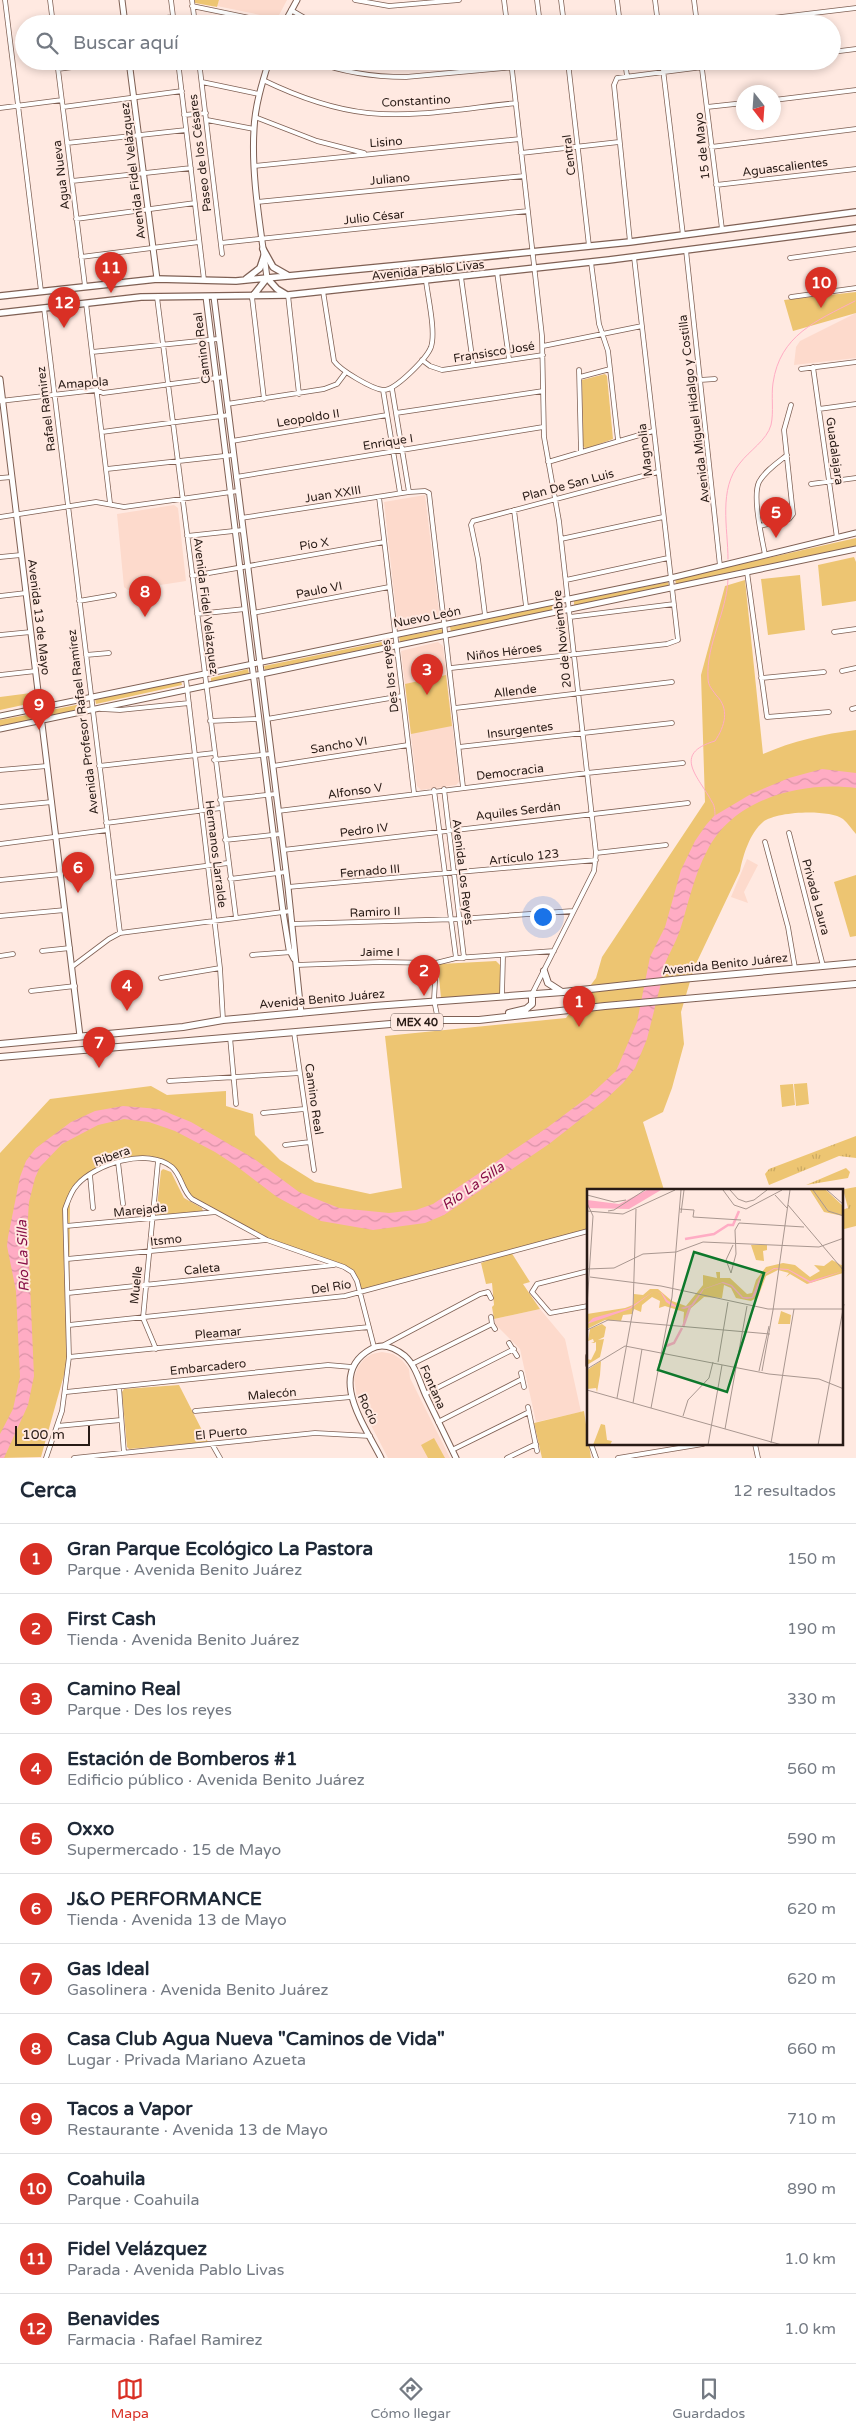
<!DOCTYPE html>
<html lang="es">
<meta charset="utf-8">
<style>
:root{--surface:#fff;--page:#f6f6f7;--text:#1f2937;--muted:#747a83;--line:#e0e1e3;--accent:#d93025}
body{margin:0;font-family:"Varela Round",sans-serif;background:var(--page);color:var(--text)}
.compass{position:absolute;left:736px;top:85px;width:45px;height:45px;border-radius:50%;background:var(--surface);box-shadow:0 2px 8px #0003;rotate:163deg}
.scale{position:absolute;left:15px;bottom:12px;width:75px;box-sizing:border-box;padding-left:5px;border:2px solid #281b16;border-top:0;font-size:14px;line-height:18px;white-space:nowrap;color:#281b16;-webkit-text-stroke:4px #ffe9e1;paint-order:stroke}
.you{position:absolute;left:542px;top:916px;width:18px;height:18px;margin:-12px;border:4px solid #fff;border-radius:50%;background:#1a73e8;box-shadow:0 0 0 8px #1a73e833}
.badge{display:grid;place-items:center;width:32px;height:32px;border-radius:50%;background:var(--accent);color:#fff;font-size:16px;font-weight:700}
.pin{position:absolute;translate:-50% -41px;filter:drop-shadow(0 1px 2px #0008)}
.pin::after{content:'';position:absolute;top:26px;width:18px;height:15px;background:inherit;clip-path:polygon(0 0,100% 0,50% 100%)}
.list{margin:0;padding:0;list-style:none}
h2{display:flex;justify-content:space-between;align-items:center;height:65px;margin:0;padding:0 20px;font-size:21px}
h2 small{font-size:16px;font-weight:400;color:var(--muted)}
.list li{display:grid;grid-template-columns:32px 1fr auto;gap:15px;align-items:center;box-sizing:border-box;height:70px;padding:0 20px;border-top:1px solid var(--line)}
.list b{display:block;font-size:19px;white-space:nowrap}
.list p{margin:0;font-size:16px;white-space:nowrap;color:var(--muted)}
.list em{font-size:16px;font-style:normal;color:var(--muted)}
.icon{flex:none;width:28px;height:28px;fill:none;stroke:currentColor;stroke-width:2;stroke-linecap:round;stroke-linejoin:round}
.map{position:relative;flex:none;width:856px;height:1458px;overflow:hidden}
.search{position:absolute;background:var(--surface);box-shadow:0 2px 8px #0003;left:15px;right:15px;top:15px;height:55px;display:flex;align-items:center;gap:12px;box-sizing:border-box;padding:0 18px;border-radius:28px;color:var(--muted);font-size:19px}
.sheet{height:905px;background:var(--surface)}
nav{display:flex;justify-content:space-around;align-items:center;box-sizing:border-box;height:70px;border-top:1px solid var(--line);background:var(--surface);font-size:14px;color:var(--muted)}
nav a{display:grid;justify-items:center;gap:2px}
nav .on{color:var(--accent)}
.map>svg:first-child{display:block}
.built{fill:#fddacc}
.grass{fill:url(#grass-tufts)}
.green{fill:#edc572}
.water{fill:url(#water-waves)}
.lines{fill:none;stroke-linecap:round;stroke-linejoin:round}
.stream{stroke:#ffacc4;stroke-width:1}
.minor-casing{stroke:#7f6054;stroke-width:5.5}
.tertiary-casing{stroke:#7f6054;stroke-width:7}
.secondary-casing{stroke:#7f6054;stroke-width:8}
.primary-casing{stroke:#7f6054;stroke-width:8}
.minor{stroke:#fff;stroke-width:4}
.tertiary{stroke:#fff;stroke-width:5}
.secondary{stroke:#fff;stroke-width:5.5}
.primary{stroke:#fff;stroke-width:6}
.labels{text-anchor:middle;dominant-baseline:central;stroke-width:4;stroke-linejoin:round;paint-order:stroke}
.shield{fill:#ffe9e1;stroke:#685953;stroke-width:1}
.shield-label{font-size:11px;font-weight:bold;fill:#281b16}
.street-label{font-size:12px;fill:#281b16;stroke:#ffe9e1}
.water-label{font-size:14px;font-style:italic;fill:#880f47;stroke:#ffe9e1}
.inset-river{fill:none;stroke:#ffacc4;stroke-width:2.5}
.inset-road{fill:none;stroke:#a99790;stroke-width:1}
.view{fill:#0e782b;fill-opacity:0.15;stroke:#0e782b;stroke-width:2.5}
.inset-edge{fill:none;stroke:#281b16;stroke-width:2.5}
</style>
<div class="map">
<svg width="856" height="1458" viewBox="0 0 856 1458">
<defs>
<pattern id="grass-tufts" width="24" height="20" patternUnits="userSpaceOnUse" patternTransform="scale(1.25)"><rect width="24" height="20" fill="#edc572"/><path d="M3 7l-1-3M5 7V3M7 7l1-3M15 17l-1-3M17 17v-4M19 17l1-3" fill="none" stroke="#cba962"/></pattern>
<pattern id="water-waves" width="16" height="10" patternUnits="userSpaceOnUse" patternTransform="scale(1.25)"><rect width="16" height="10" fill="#ffacc4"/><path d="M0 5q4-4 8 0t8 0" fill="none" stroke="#db93a8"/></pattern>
</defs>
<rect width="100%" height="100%" fill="#ffe9e1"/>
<path class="built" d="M219 0H287L278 17 275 18 217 6Z
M856 313V358L794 365 796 347 800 341Z
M425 495 440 619 398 629 384 502Z
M174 505 178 508 186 581 128 590 124 587 117 514Z
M438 642 443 646 459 782 456 785 421 790 417 786 401 651Z
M747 859 758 865 744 892 748 903 731 897Z
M540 1309 565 1339 581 1412 536 1422 520 1349 496 1325 494 1319Z
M382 1352 393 1354 402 1360 409 1369 410 1378 450 1458H388L357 1398 354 1378 358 1367 364 1359 372 1354Z"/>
<path class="grass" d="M856 1136V1158L839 1156 769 1185 765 1174 769 1169Z
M846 1168 850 1172 848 1178 806 1185Z
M856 1187V1226L844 1229 842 1210 848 1208 844 1193 839 1190Z"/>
<path class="green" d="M195 0H219L217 7 195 3Z
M856 292V313L793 331 784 300Z
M605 374 607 376 613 439 586 449 583 446 582 380Z
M856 538V548L676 584 675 579Z
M854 557 856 562V601L822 606 818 565Z
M800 575 805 630 768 635 761 579Z
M745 580 763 754C793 741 823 734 856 730V834C852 830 848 823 843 819 829 809 777 811 763 822 750 833 743 855 740 871L694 968 681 1012 684 1044 672 1088 663 1112 643 1122 664 1190H588V1231L360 1292 356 1277 344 1268 280 1245 192 1199 172 1168 153 1159V1157C138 1151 94 1170 81 1181 76 1185 73 1192 70 1197L69 1357 41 1457 0 1458V1153L50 1099 151 1086 167 1095 226 1091V1106L253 1114 255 1135 280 1160 315 1182 370 1194 402 1188 385 1036 566 1018 596 978 602 957 705 802 701 675 725 586Z
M668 582 669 586 574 606V601Z
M563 603 564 609 451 632 450 627Z
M443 629V633L400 642 399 637Z
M391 640 392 643 380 646 265 670 264 666Z
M248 669 249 674 211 682V678Z
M446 675 452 726 411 734 405 684Z
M181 681 182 685 96 704 95 699Z
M31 693 32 703 0 710V697Z
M86 703 87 709 47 717 46 711Z
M37 713 36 720 0 728V720Z
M856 875V936L850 937 834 882Z
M496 961 500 965 502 994 441 998 438 967 440 964Z
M807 1083 809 1104 796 1106 794 1084Z
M793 1084 795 1105 782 1107 780 1085Z
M163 1169 171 1172 184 1198 202 1208 203 1211 158 1217 156 1215 161 1171Z
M511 1252 530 1282 523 1284 540 1309 494 1319 492 1307 494 1305 492 1283 486 1284 481 1263Z
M179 1385 208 1442 129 1449 127 1447 122 1392 124 1389Z
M584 1411 591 1458H542L534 1423Z
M434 1438 445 1458H428L421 1445Z"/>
<path class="water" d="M822 769 856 773V788C802 781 733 798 707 851 694 875 688 905 680 930 675 945 666 958 662 972V979L647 1039 635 1068 623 1083 605 1100 549 1144 444 1215 425 1223 373 1230 321 1221 277 1197 235 1165 215 1152 175 1131 149 1122 124 1119 98 1125 62 1144 40 1167 35 1178 29 1202 26 1247 29 1262 34 1376 28 1405 4 1458H0V1434L13 1409 20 1377 16 1291 7 1246 8 1237 20 1177 26 1161 36 1148 71 1122 95 1111 123 1106 159 1109 191 1122 253 1158 299 1192 339 1208 389 1213 416 1210 433 1204 548 1127 588 1097 616 1071 637 1022 650 957 665 927 681 870 695 841 706 825 714 816 751 794 789 778Z"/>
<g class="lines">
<path class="stream" d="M728 559C728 528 718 489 740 463 749 451 767 440 771 425 774 412 771 396 773 383 780 335 816 321 855 301
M715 817C715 812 715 806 712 802 699 777 671 754 715 741 725 726 730 709 716 695 712 689 708 686 708 678 706 644 727 612 728 579"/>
<g class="minor-casing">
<path id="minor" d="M5 0 41 291
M50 0 53 24
M171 0 174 24
M192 0 195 24
M355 0 389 6 459 0
M504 0 507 24
M537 0 540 24
M561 0 564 24
M617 0 620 24
M655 0 658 24
M694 0 697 24
M192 6 279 24
M291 10 315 24
M117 24 173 17
M722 24 856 8
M832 52 856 49
M57 61 85 286
M178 61 204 280
M199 61 222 254
M313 61C344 73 373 77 406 77L579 61
M511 61 542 336 544 437 559 521 596 853 594 871 532 994
M625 61 627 76
M662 61 683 235
M701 61 722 229
M568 62 589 246
M58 69 118 61
M263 80C296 96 331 109 368 113 416 118 467 108 516 103
M202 82 259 94
M774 100 856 90
M63 107 182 91
M707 107 744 103
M0 108 62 100
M184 115 206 113
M255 117 317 141 364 153
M207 120 254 129
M67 143 186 130
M711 147 856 129
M521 153 619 142
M254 166 520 139
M72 181 191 168
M716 185 856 169
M257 202 524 176
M76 219 195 203
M630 242 614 85 617 78 750 61
M221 243 528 211
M686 250 720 566
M81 257 199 242
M790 258 856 249
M591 262 599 324 608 351 618 440
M497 272 509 359
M461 277 473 364
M323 291 334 361C340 370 372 389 383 390 395 391 427 358 431 347 436 332 428 298 426 281
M288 295 299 394
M157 297 236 918
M252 297 264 399
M791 297 856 288
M86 303 110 503
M44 308 120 933
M543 346 642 326
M92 352 218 339
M422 360 430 366 442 370 543 355
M813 367 837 538
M801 369 856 362
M579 370 581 452
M580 377 610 369
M700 380 715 379
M392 389 409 492
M383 390 400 493
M0 401 96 390 103 393 224 377
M227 404 324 389 337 384 346 372
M819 409 856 404
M396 413 543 391
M102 432 229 415
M232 441 387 415
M548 462 653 431
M107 469 233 455
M236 477 543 427
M0 478 12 477
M811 484 856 478
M379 497 414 793
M514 510 526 606
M0 517 96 502 124 507 238 491
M241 518 409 492 425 491 429 493 463 787
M760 526 789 519 793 514 784 430 791 405
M187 536 243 530
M561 539 663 517
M765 555C762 538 752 497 759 482 765 471 777 463 787 455
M0 557 21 555
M747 572 767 717 829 712
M192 576 384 542
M566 580 668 558
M0 596 26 593
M79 601 114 595
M253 613 389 587
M197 614 245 609
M485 615 478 559 471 525 473 521 658 472
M570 617 674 604
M834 632 856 629
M0 635 31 632
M86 655 109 653
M451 668 667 644 678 640 634 257
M842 671 856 668
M0 675 36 671
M761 678 824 672
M186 679 220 968 223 1020
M455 708 672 682
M101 709 120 710 189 703
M852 709 856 708
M267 719 402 696
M210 721 258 719
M459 747 672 723
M214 760 271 754
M99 766 214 753
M273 766 408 745
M0 770 47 766
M444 789 464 958
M434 790 456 958
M220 800 276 794
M0 807 52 802
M278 811 587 773 683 763
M106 823 221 808
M789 833 823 966
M225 840 281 834
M765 842 788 927 795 968
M0 844 107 830
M283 850 688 803
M596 853 666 845
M113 878 228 863
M230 879 286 872
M0 880 61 874
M288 887 596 860
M0 916 65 910
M292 924 459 919 573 911
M42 951 70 948
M252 955 292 952
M0 956 13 954
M436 963 434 1000 438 1020
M296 965 380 962 436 963 456 958 554 951
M73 966 109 939 120 933 291 911
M161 978 220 968
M31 991 75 986
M502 995 503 956
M294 1032 314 1170
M230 1037 236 1104
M169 1081 300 1073
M263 1113 304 1109
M285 1145 310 1142
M118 1162 123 1204
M90 1175 93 1208
M66 1226 216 1212
M67 1259 266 1240
M588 1271 537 1284 532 1292 550 1313 588 1306
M68 1293 334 1265
M491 1317 492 1324 495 1329
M69 1325 345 1296 588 1231
M509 1343 517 1356
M384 1345 480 1294 488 1292 491 1298
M156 1349 143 1318 158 1161
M588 1356V1365
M69 1357 369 1327
M412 1364 492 1324
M521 1373 524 1387
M119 1387 124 1453
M66 1392 328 1365 352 1367
M425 1394 514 1349
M528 1407 537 1451
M195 1411 351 1397
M438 1422 522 1379
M57 1426 121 1420
M212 1444 220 1458
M591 1444 596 1458
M755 1444 758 1458
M452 1450 529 1412
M46 1458 62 1411 69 1357 65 1209C68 1201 71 1191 77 1185 95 1164 148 1147 172 1167 182 1176 182 1191 192 1199L267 1240 344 1267 352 1272 357 1281 374 1347
M74 1458 315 1433 370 1436
M507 1458 536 1444
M618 1458 703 1444"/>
</g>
<g class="tertiary-casing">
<path id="tertiary" d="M122 0 125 24
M284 24 297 0
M129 61 157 279
M267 278C261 229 251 178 254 129 255 106 262 83 269 61
M206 297 283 912 289 949 294 959
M214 297 288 887 301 1013
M0 379 80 1036
M0 716 671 578 856 533
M0 729 856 549
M381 1458C365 1426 326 1374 371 1349 383 1342 395 1348 405 1356 416 1366 420 1383 426 1396 436 1417 446 1437 456 1458"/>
</g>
<g class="secondary-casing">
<path id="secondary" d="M263 249 273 267 287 275
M246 279 260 268 264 256
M0 296 157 279 236 281 402 265 630 242 856 212
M252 297 267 278 277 289 287 295
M0 313 141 297 288 295 609 260 856 228"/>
</g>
<g class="primary-casing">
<path id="primary" d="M544 971 548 983 562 992
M509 1013 526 1009 532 1004V995
M0 1044 183 1027 223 1020 374 1006 563 992 681 979 856 963
M0 1057 438 1020H479L605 1006 856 984"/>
</g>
<use href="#minor" class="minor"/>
<use href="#tertiary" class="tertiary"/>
<use href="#secondary" class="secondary"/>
<use href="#primary" class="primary"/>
</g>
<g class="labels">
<rect class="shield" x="391" y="1013.5" width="52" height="17" rx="4"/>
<g class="shield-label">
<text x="417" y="1022">MEX 40</text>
</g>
<g class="street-label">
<text transform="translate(416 101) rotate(-3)">Constantino</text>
<text transform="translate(386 142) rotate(-4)">Lisino</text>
<text transform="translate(702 146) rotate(-96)">15 de Mayo</text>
<text transform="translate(200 153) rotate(-97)">Paseo de los Césares</text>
<text transform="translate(569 155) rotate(-97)">Central</text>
<text transform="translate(785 167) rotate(-7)">Aguascalientes</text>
<text transform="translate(133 171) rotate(-97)">Avenida Fidel Velázquez</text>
<text transform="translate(61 175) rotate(-97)">Agua Nueva</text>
<text transform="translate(390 179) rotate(-5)">Juliano</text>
<text transform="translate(374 217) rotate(-6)">Julio César</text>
<text transform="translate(428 270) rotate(-6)">Avenida Pablo Livas</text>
<text transform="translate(202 348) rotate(-97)">Camino Real</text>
<text transform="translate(494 352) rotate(-9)">Fransisco José</text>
<text transform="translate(83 383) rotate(-4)">Amapola</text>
<text transform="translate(46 409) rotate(-97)">Rafael Ramirez</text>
<text transform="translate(694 409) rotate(-97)">Avenida Miguel Hidalgo y Costilla</text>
<text transform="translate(308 418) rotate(-9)">Leopoldo II</text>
<text transform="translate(388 442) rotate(-9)">Enrique I</text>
<text transform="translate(645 450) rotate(-97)">Magnolia</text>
<text transform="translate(835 451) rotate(82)">Guadalajara</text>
<text transform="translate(568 485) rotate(-15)">Plan De San Luis</text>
<text transform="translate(333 494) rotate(-9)">Juan XXIII</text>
<text transform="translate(314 544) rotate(-9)">Pío X</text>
<text transform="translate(319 590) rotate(-11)">Paulo VI</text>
<text transform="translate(206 606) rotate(83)">Avenida Fidel Velázquez</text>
<text transform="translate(39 617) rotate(83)">Avenida 13 de Mayo</text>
<text transform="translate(427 617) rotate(-11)">Nuevo León</text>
<text transform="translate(562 639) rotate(-96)">20 de Noviembre</text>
<text transform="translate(504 652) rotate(-7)">Niños Héroes</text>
<text transform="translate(390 676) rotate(-97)">Des los reyes</text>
<text transform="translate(515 691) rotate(-7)">Allende</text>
<text transform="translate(83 722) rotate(-97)">Avenida Profesor Rafael Ramírez</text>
<text transform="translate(520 730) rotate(-7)">Insurgentes</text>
<text transform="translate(339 745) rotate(-9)">Sancho VI</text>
<text transform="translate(510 772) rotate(-7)">Democracia</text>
<text transform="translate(355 791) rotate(-8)">Alfonso V</text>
<text transform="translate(518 811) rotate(-7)">Aquiles Serdán</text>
<text transform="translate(364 830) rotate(-7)">Pedro IV</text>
<text transform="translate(216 854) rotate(83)">Hermanos Larralde</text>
<text transform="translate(524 857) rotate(-6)">Artículo 123</text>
<text transform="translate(370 871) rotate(-5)">Fernado III</text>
<text transform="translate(463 872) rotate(83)">Avenida Los Reyes</text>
<text transform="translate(816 897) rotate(75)">Privada Laura</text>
<text transform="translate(375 912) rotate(-2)">Ramiro II</text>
<text x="380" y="952">Jaime I</text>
<text transform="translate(725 964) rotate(-6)">Avenida Benito Juárez</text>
<text transform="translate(322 999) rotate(-5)">Avenida Benito Juárez</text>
<text transform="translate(314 1099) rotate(82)">Camino Real</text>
<text transform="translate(112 1156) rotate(-20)">Ribera</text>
<text transform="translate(140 1210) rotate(-6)">Marejada</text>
<text transform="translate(166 1240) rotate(-6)">Itsmo</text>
<text transform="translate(202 1269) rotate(-6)">Caleta</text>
<text transform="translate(136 1285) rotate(-84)">Muelle</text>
<text transform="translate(331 1287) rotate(-9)">Del Río</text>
<text transform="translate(218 1333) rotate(-5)">Pleamar</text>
<text transform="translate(208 1367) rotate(-6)">Embarcadero</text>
<text transform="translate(433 1387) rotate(66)">Fontana</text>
<text transform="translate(272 1394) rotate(-5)">Malecón</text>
<text transform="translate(368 1409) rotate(65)">Rocío</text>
<text transform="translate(221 1433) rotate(-6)">El Puerto</text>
</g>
<g class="water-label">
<text transform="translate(473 1186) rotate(-35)">Río La Silla</text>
<text transform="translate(23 1256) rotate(-92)">Río La Silla</text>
</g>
</g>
<g transform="translate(587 1189)">
<rect width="256" height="256" fill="#ffe9e1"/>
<path d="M194 122 204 126 203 135H191ZM15 135 19 138 17 148 11 151 17 150 13 168 0 176V170L4 171 9 161V153L7 154 4 153H7L6 150 1 152 3 140ZM14 172 13 186 10 203 9 199 0 200V181ZM14 235 18 236 20 251 25 252 23 256H6Z" fill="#edc572"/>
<path d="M223 1H239L256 17V27L237 23ZM164 56H180V61L176 62 177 72 169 71ZM245 71 256 77V84L220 95 203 85 199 88 202 84 191 81 179 87 171 108 164 112 149 109 144 99 137 96 135 109 117 108 103 120 96 137 97 123 78 117 72 119 73 112 65 108 55 116 54 123 47 120 45 125 36 126 34 132 18 131 0 140V125L38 119 46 116 47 105 56 106 63 100H71L85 112 99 117 116 96V86L130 89 129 83H133V89H143L160 105 165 104 169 91 179 78 196 74 208 76 223 88 233 82 227 76 237 77Z" fill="#edc572"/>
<path d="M60 1H74L42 20 0 19V11L32 15ZM187 79 201 80 223 92 256 82 223 94 201 81 187 80 174 88 171 102 166 109 160 110 155 109 144 97 135 94 117 100 106 117 97 120 85 117 79 113 74 104 67 102 43 120 0 135 6 129 42 119 67 102 75 104 80 111 93 119 104 116 116 100 136 93 145 96 156 108H165L173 88Z" fill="#ffacc4"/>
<path class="inset-river" d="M98 50 127 45 141 36H146L152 22M96 138 103 118M79 157 87 154 95 139"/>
<path class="inset-road" d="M136 1 147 16 159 20 195 1M143 1 151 10 159 13 167 11 180 1M226 1 241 22 257 27M240 1 257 16M0 6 27 13 39 11M188 6 200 19M0 14 6 27 0 117M201 16 257 82M93 20 107 21 106 28 154 31M0 22 36 25 88 1M21 22 27 21 58 1M94 24 97 1M152 34 217 38M0 80 27 79 56 65 89 63 116 53 232 58 257 49M144 84 149 65 148 41 152 34M144 84 139 71 146 56M3 88 74 97 181 120H257M186 121 203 1M0 141 21 131 183 145M131 173 141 113M0 180 38 157 182 185 232 190 257 200M172 182 182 137M175 182 186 121M0 201 195 256M30 209 46 121 49 20M46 214 55 160M64 219 85 108 94 1M96 227 101 211 122 189 126 173M138 240 160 117M184 254 207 120M121 256 135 176M231 256 257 115"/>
<path class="view" d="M107 63 177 84 140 203 71 181Z"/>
<rect width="256" height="256" class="inset-edge"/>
</g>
</svg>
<svg class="compass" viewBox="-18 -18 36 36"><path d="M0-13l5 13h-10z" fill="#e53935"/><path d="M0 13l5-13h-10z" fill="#747a83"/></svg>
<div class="scale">100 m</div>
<div class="you"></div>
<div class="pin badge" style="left:579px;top:1027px">1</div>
<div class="pin badge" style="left:424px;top:996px">2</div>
<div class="pin badge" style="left:427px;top:695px">3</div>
<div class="pin badge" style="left:127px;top:1011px">4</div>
<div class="pin badge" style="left:776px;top:538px">5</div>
<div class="pin badge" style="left:78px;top:893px">6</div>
<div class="pin badge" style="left:99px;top:1068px">7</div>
<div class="pin badge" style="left:145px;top:617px">8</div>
<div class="pin badge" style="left:39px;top:730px">9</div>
<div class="pin badge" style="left:821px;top:308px">10</div>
<div class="pin badge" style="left:111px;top:293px">11</div>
<div class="pin badge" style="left:64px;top:328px">12</div>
<div class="search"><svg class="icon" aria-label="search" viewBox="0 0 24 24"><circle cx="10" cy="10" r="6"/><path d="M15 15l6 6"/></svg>Buscar aquí</div>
</div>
<section class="sheet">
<h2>Cerca<small>12 resultados</small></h2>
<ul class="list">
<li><span class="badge">1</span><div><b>Gran Parque Ecológico La Pastora</b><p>Parque · Avenida Benito Juárez</p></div><em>150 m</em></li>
<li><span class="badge">2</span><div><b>First Cash</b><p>Tienda · Avenida Benito Juárez</p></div><em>190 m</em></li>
<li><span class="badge">3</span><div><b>Camino Real</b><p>Parque · Des los reyes</p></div><em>330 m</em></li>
<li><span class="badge">4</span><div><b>Estación de Bomberos #1</b><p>Edificio público · Avenida Benito Juárez</p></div><em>560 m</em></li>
<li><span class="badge">5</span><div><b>Oxxo</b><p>Supermercado · 15 de Mayo</p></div><em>590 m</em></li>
<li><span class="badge">6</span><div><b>J&amp;O PERFORMANCE</b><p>Tienda · Avenida 13 de Mayo</p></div><em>620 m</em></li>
<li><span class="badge">7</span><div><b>Gas Ideal</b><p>Gasolinera · Avenida Benito Juárez</p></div><em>620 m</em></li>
<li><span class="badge">8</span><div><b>Casa Club Agua Nueva &quot;Caminos de Vida&quot;</b><p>Lugar · Privada Mariano Azueta</p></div><em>660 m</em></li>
<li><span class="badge">9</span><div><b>Tacos a Vapor</b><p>Restaurante · Avenida 13 de Mayo</p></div><em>710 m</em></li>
<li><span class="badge">10</span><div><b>Coahuila</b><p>Parque · Coahuila</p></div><em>890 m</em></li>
<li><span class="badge">11</span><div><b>Fidel Velázquez</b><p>Parada · Avenida Pablo Livas</p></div><em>1.0 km</em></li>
<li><span class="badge">12</span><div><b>Benavides</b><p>Farmacia · Rafael Ramirez</p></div><em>1.0 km</em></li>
</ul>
</section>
<nav>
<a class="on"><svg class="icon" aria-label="map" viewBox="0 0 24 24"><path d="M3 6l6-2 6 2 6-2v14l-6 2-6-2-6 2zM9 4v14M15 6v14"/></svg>Mapa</a>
<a><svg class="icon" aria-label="directions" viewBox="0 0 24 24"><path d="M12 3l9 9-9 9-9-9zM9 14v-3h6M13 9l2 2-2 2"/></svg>Cómo llegar</a>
<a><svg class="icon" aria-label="saved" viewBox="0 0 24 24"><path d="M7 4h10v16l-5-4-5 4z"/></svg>Guardados</a>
</nav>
